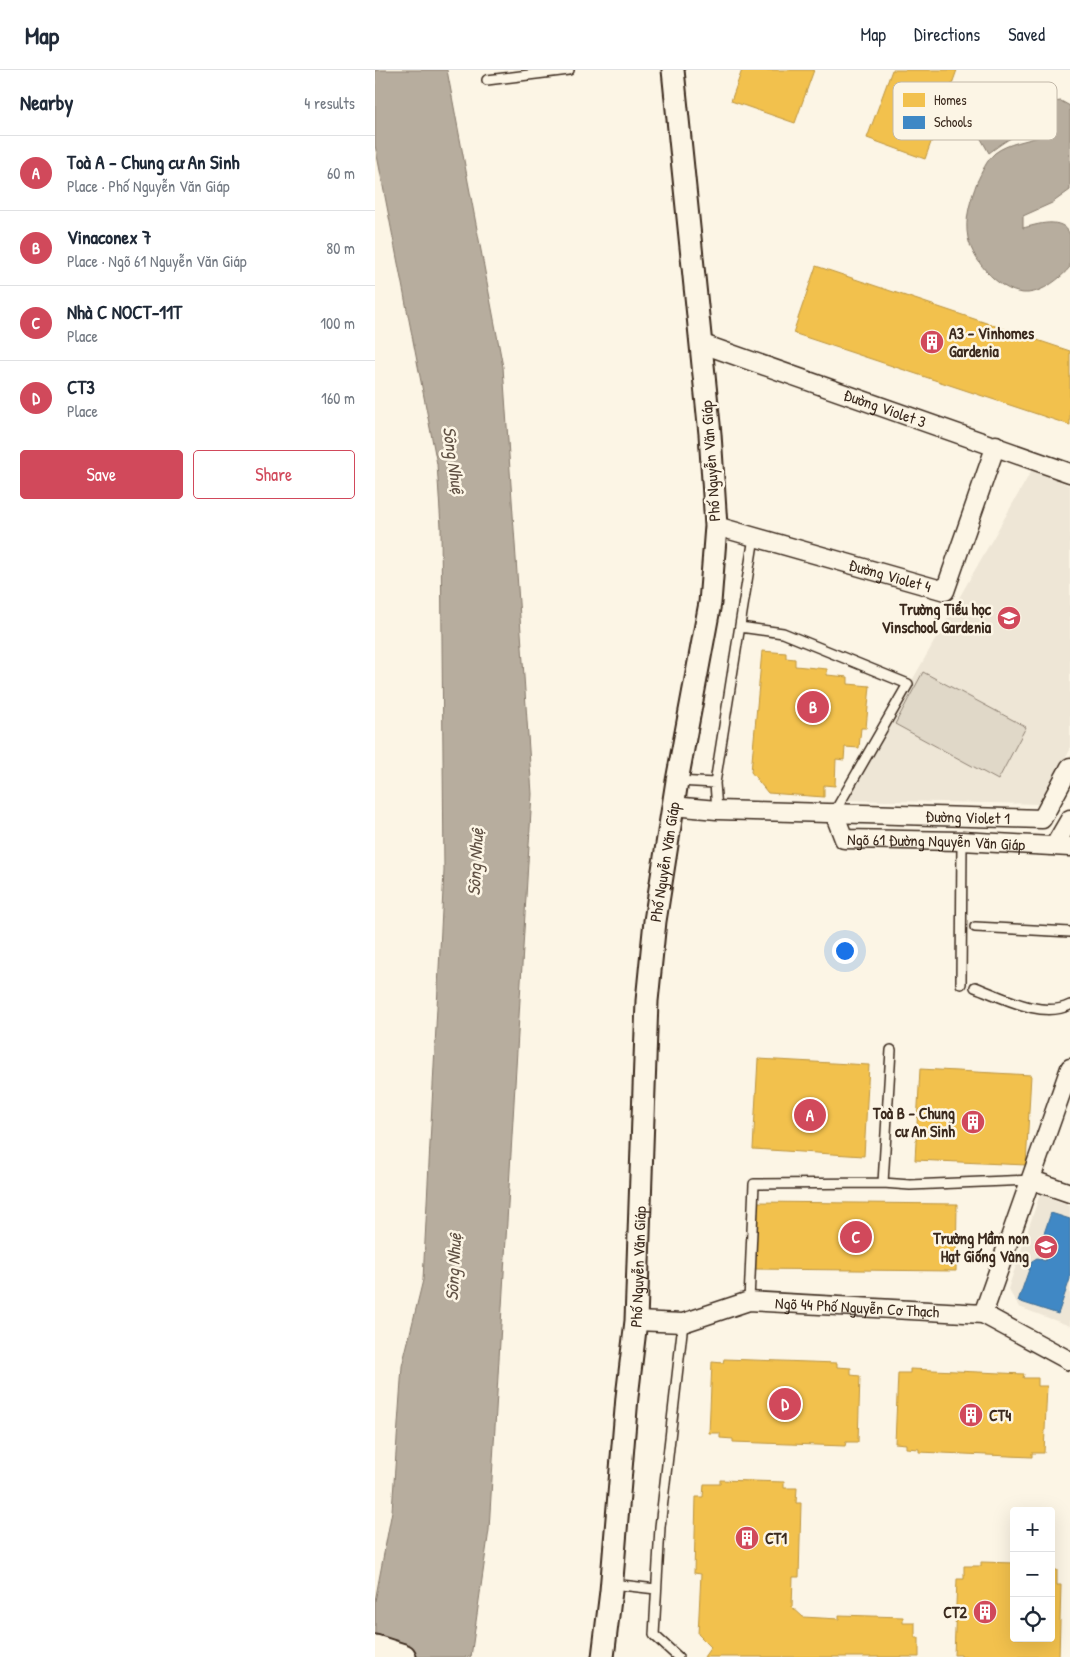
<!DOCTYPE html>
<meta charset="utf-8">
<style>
:root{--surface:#fff;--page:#f6f6f7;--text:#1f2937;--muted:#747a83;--line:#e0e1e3;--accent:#d1495b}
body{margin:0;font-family:"Patrick Hand",sans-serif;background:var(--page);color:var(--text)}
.controls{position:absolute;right:15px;bottom:15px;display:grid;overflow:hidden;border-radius:5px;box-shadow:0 5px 20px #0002}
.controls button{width:45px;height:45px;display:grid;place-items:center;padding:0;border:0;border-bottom:1px solid var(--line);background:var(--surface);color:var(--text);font:25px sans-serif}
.you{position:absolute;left:469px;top:880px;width:18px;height:18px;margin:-12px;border:4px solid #fff;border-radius:50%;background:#1a73e8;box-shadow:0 0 0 8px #1a73e833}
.badge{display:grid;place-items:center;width:32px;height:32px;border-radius:50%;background:var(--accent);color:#fff;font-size:16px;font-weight:700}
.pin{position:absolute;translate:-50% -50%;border:2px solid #fff;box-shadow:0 1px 5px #0006}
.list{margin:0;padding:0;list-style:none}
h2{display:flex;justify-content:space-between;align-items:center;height:65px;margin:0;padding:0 20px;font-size:21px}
h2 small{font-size:16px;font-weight:400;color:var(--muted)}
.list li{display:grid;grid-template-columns:32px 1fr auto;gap:15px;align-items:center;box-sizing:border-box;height:75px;padding:0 20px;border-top:1px solid var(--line)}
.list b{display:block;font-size:19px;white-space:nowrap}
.list p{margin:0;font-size:16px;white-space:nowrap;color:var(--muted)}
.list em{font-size:16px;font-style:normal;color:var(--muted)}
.actions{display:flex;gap:10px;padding:15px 20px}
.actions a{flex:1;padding:11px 0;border:1px solid var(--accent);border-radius:5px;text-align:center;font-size:18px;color:var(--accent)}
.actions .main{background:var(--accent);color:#fff}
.icon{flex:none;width:28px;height:28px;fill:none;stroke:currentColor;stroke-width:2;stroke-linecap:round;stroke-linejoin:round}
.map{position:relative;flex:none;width:695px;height:1587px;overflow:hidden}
header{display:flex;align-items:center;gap:30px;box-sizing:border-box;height:70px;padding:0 25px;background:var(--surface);border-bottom:1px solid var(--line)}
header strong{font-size:24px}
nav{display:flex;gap:28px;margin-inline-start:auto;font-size:18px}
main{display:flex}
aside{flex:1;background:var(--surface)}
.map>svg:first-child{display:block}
.built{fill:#eee6d6}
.green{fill:#e0d8c8;stroke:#8e8173}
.water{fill:#b7ad9e;stroke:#85796b}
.homes{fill:#f2c14e;stroke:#bb9440}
.schools{fill:#3f88c5;stroke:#3e6c93}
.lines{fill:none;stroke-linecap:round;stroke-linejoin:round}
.service-casing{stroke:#3b2a1e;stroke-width:12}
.minor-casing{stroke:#3b2a1e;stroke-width:21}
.tertiary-casing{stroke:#3b2a1e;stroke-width:25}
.secondary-casing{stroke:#3b2a1e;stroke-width:29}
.service{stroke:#fcf5e5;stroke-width:9}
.minor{stroke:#fcf5e5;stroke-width:18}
.tertiary{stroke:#fcf5e5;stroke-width:21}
.secondary{stroke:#fcf5e5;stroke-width:25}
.labels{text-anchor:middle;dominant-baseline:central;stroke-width:5;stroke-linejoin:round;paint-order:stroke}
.poi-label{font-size:16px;font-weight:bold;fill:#3b2a1e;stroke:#fcf5e5;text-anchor:end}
.street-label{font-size:16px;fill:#3b2a1e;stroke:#fcf5e5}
.water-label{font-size:18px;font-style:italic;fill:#605144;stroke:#fcf5e5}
.key{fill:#fcf5e5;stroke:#c2b8a9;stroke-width:1}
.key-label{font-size:14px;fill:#3b2a1e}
</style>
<header>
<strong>Map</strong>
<nav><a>Map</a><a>Directions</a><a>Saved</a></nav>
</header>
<main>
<aside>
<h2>Nearby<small>4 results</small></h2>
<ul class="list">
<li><span class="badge">A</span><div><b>Toà A - Chung cư An Sinh</b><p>Place · Phố Nguyễn Văn Giáp</p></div><em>60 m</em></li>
<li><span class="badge">B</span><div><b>Vinaconex 7</b><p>Place · Ngõ 61 Nguyễn Văn Giáp</p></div><em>80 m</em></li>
<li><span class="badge">C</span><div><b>Nhà C NOCT-11T</b><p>Place</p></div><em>100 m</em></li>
<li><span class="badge">D</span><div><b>CT3</b><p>Place</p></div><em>160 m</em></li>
</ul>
<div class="actions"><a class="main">Save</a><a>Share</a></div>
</aside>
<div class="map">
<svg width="695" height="1587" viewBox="0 0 695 1587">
<rect width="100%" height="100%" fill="#fcf5e5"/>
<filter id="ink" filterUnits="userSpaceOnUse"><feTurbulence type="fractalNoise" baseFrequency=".02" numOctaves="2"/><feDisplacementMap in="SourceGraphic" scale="10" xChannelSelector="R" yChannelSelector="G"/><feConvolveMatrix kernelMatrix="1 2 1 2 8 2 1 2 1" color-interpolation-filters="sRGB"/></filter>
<g filter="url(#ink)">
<path class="built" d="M658 398 695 416V680L666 734 469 730Z
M665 1124 695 1136V1256L644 1237 633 1219Z"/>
<path class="green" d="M548 602 651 657 623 710 520 654Z"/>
<path class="water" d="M0 0H72L128 297 157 724 114 1460 96 1587H0V1531L17 1441 27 1296 48 1210 69 801 66 457 62 394 0 75Z
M686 31 695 36V120L677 133 648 146V158C661 155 688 145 695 165 695 174 695 188 695 197 686 208 668 222 653 223 627 225 598 192 593 168 589 149 596 129 602 112 607 102 611 91 620 83 633 73 652 71 666 66 648 56 629 72 614 83L605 67C630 41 650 35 686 31Z"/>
<path class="homes" d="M367 0H439L420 53 356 31Z
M517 0H582L550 89 492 68Z
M441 196 695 281V355L418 263Z
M387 581 411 583V588L420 589V596L452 599V605L473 607V614L495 616 491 658H486L484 678 470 677 469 690 461 689 460 716 449 715V727L393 723 376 702Z
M383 989 494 995 489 1086 378 1079Z
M545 999 656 1005 651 1095 540 1090Z
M381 1132 582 1134 581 1201 380 1199Z
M349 1289 462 1293V1297L476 1298V1305L485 1306 483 1372H471L470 1376 358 1372V1369L345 1368V1363H334L337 1292 348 1293Z
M535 1299 649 1304 648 1308H663V1316H672L669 1383H657V1387L544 1382V1379L531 1378V1374L520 1373 523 1303H535Z
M345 1410 409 1412V1418H422L421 1433H426L424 1507H418L417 1537 428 1547 464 1549V1545L528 1547V1553H540V1568H544V1587H329L336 1577 323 1564 326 1504 319 1503 321 1427H328L329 1414H345Z
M606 1492 639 1493V1568H676V1500H682V1515H686L684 1587H586V1585H579L582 1509H589V1496H606Z"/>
<path class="schools" d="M676 1143 695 1149V1209L683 1244 643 1231 657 1191 662 1188 670 1191 673 1184 663 1181Z"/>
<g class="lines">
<g class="service-casing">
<path id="service" d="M112 10 194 0
M365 557 408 563 533 614 459 743
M302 711 340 713 379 467
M340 713 342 740
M600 857 695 862
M586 914 587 771
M600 917C627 927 667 949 695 935
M508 1113 516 980
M374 1231 379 1114 508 1113 535 1115 657 1110
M237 1514 281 1519
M303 1587 279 1565 285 1457 308 1253"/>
</g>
<g class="minor-casing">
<g id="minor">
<path id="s1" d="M325 273 695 403"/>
<path id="s2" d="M341 456 570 521 621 375"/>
<path id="s3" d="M297 736 342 740 667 749 695 697"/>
<path id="s4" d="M459 743 469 769 587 771 695 777"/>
<path d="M680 775 695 749"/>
<path d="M657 1110 695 1123"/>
<path d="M608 1244 695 998"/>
<path id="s5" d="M261 1251 308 1253 374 1231 608 1244 695 1291"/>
</g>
</g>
<g class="tertiary-casing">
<g id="tertiary">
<path id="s6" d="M228 1587 236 1521 252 1327 261 1251 272 931 280 851 302 711 335 533 341 456 335 364 298 0"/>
</g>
</g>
<g class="secondary-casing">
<path id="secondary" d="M0 1578 28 1587"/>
</g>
<use href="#service" class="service"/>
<use href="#minor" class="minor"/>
<use href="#tertiary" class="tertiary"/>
<use href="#secondary" class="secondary"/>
</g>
</g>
<defs>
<g id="building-disc" transform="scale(1.25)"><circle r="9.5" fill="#d1495b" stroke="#fcf5e5"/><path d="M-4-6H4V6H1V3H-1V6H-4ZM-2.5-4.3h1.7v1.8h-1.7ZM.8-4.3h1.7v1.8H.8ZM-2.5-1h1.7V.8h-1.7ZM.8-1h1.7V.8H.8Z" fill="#fff"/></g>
<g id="school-disc" transform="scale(1.25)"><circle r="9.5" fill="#d1495b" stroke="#fcf5e5"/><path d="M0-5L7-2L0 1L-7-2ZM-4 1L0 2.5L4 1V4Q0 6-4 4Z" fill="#fff"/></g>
</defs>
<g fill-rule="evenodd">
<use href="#building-disc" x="557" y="272"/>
<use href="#school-disc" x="634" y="548"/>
<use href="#building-disc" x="598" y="1052"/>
<use href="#school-disc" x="671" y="1177"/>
<use href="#building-disc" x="596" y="1345"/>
<use href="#building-disc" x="372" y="1468"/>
<use href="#building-disc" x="610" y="1542"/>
</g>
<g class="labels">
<g class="poi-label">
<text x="574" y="263" text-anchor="start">A3 - Vinhomes<tspan x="574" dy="18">Gardenia</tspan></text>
<text x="616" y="539">Trường Tiểu học<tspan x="616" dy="18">Vinschool Gardenia</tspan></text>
<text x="580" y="1043">Toà B - Chung<tspan x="580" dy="18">cư An Sinh</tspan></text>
<text x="654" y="1168">Trường Mầm non<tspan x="654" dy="18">Hạt Giống Vàng</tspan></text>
<text x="614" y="1345" text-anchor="start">CT4</text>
<text x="390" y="1468" text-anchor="start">CT1</text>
<text x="592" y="1542">CT2</text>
</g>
<g class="street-label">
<text stroke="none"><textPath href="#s1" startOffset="196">Đường Violet 3</textPath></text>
<text transform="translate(335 391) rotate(-94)">Phố Nguyễn Văn Giáp</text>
<text stroke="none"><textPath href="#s2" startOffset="181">Đường Violet 4</textPath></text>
<text stroke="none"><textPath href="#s3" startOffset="296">Đường Violet 1</textPath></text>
<text stroke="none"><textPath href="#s4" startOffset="120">Ngõ 61 Đường Nguyễn Văn Giáp</textPath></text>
<text stroke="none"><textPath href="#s6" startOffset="798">Phố Nguyễn Văn Giáp</textPath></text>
<text stroke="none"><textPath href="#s6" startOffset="392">Phố Nguyễn Văn Giáp</textPath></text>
<text stroke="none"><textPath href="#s5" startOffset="225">Ngõ 44 Phố Nguyễn Cơ Thạch</textPath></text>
</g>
<g class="water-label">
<text transform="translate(79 390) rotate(82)">Sông Nhuệ</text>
<text transform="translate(100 792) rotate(-87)">Sông Nhuệ</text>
<text transform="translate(78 1197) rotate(-87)">Sông Nhuệ</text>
</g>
</g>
<rect x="518" y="12" width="164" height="58" rx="8" class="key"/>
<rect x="528" y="23" width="22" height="14" fill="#f2c14e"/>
<rect x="528" y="46" width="22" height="13" fill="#3f88c5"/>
<g class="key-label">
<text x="559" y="35">Homes</text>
<text x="559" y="57">Schools</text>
</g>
</svg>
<div class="controls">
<button>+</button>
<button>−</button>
<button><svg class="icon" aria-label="locate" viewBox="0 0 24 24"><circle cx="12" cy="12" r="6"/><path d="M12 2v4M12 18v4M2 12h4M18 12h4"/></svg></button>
</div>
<div class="you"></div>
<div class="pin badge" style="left:435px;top:1045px">A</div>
<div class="pin badge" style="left:438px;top:637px">B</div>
<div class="pin badge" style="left:481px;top:1167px">C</div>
<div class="pin badge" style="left:410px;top:1334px">D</div>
</div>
</main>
